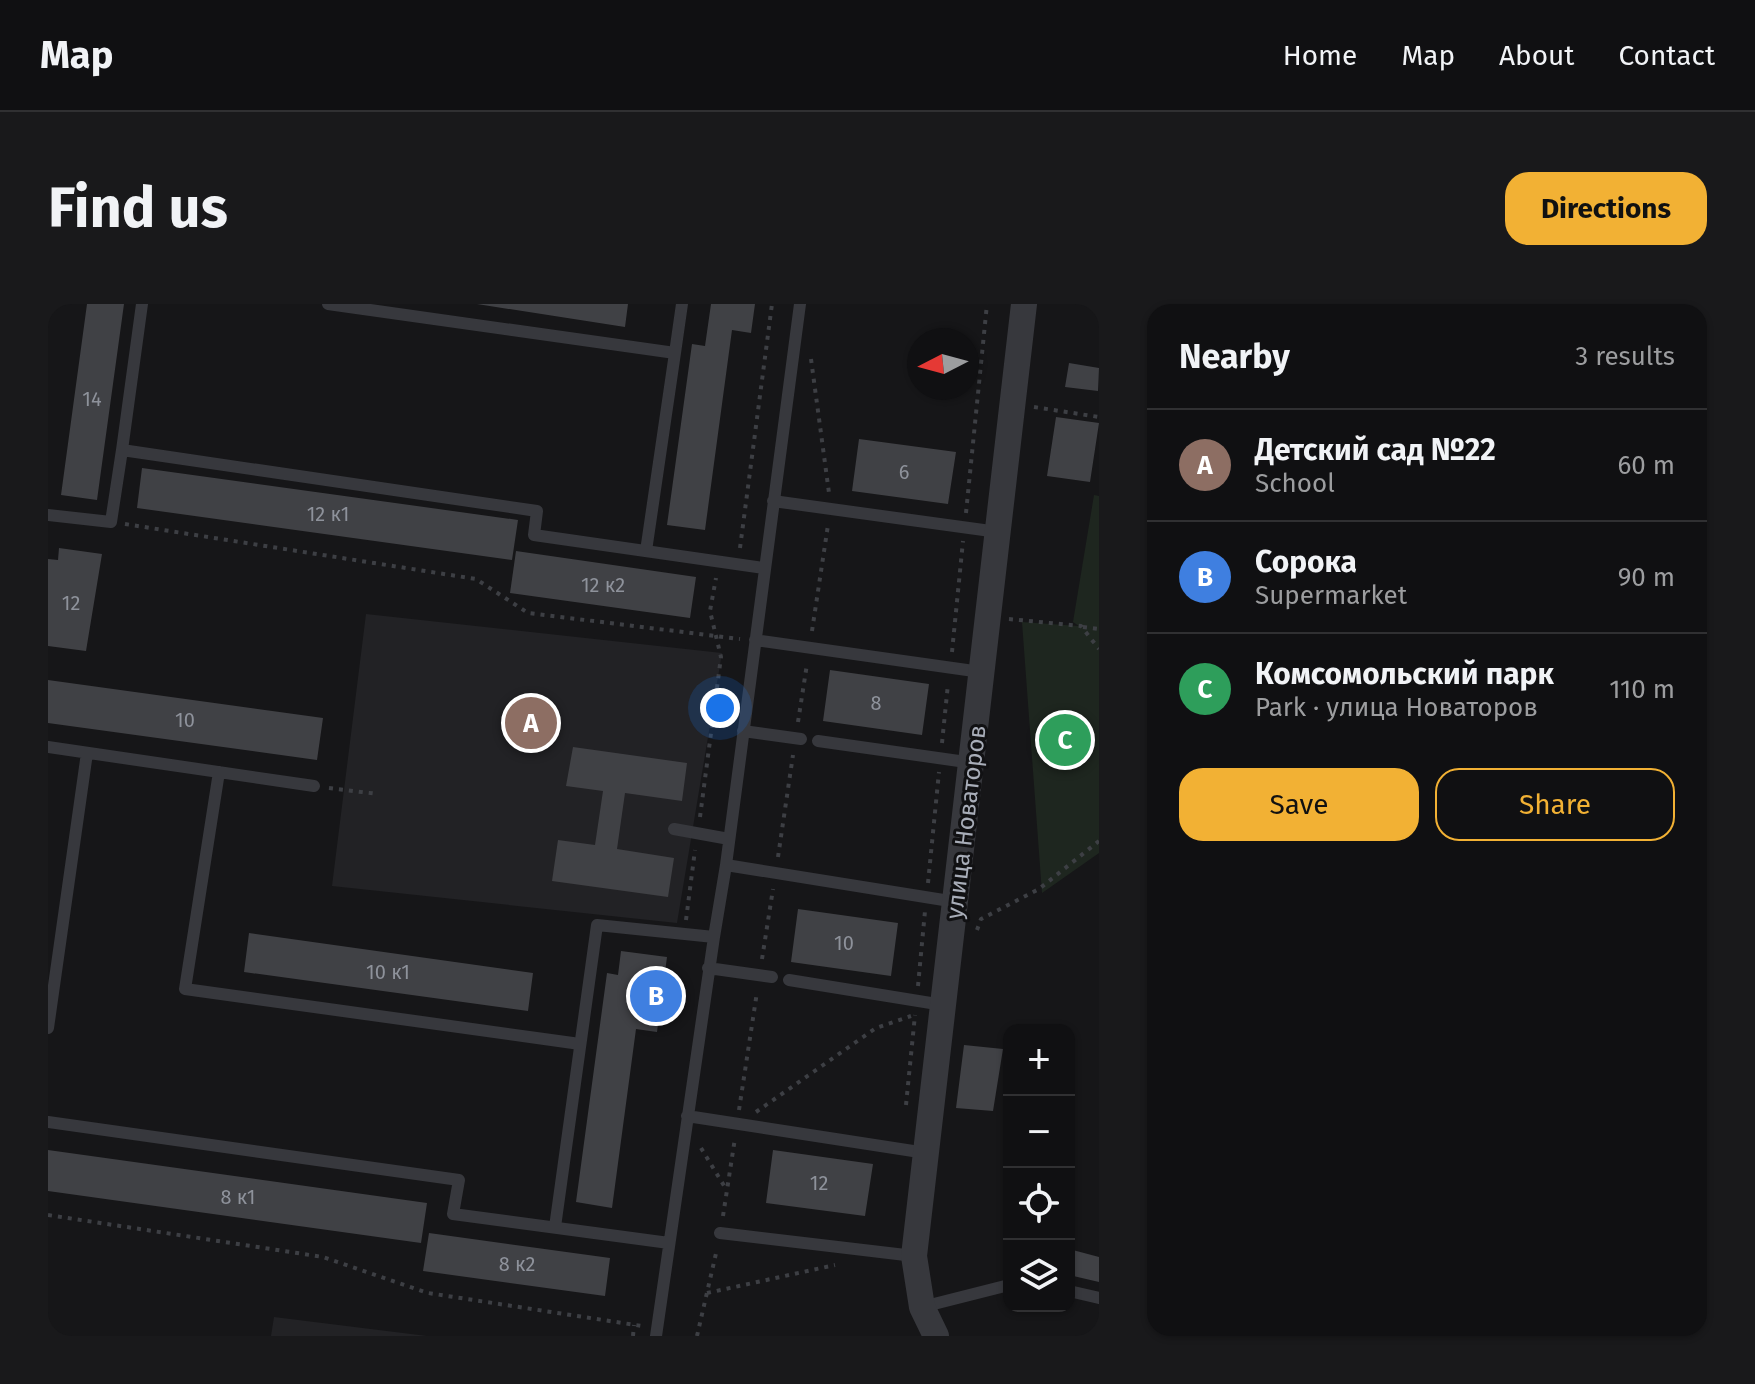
<!DOCTYPE html>
<meta charset="utf-8">
<style>
:root{--surface:#101012;--page:#19191b;--text:#f1f3f6;--muted:#9c9d9f;--line:#303032;--accent:#f2b134}
body{margin:0;font-family:"Fira Sans",sans-serif;background:var(--page);color:var(--text)}
.controls{position:absolute;right:24px;bottom:24px;display:grid;overflow:hidden;border-radius:16px;box-shadow:0 2px 6px #0004}
.controls button{width:72px;height:72px;display:grid;place-items:center;padding:0;border:0;border-bottom:2px solid var(--line);background:var(--surface);color:var(--text);font:40px sans-serif}
.compass{position:absolute;left:859px;top:24px;width:72px;height:72px;border-radius:50%;background:var(--surface);box-shadow:0 2px 6px #0004;rotate:264deg}
.you{position:absolute;left:672px;top:404px;width:28px;height:28px;margin:-20px;border:6px solid #fff;border-radius:50%;background:#1a73e8;box-shadow:0 0 0 12px #1a73e833}
.badge{display:grid;place-items:center;width:52px;height:52px;border-radius:50%;background:var(--accent);color:#fff;font-size:26px;font-weight:700}
.pin{position:absolute;translate:-50% -50%;border:4px solid #fff;box-shadow:0 2px 8px #0006}
.list{margin:0;padding:0;list-style:none}
h2{display:flex;justify-content:space-between;align-items:center;height:104px;margin:0;padding:0 32px;font-size:34px}
h2 small{font-size:26px;font-weight:400;color:var(--muted)}
.list li{display:grid;grid-template-columns:52px 1fr auto;gap:24px;align-items:center;box-sizing:border-box;height:112px;padding:0 32px;border-top:2px solid var(--line)}
.list b{display:block;font-size:30px;white-space:nowrap}
.list p{margin:0;font-size:26px;white-space:nowrap;color:var(--muted)}
.list em{font-size:26px;font-style:normal;color:var(--muted)}
.actions{display:flex;gap:16px;padding:24px 32px}
.actions a{flex:1;padding:18px 0;border:2px solid var(--accent);border-radius:24px;text-align:center;font-size:28px;color:var(--accent)}
.actions .main{background:var(--accent);color:#111}
.icon{flex:none;width:44px;height:44px;fill:none;stroke:currentColor;stroke-width:2;stroke-linecap:round;stroke-linejoin:round}
.map{position:relative;flex:none;width:1051px;height:1032px;overflow:hidden;border-radius:24px}
header{display:flex;align-items:center;gap:48px;box-sizing:border-box;height:112px;padding:0 40px;background:var(--surface);border-bottom:2px solid var(--line)}
header strong{font-size:38px}
nav{display:flex;gap:44px;margin-inline-start:auto;font-size:28px}
.intro{display:flex;align-items:center;justify-content:space-between;box-sizing:border-box;height:192px;padding:0 48px}
h1{margin:0;font-size:56px}
.button{padding:20px 36px;border-radius:24px;background:var(--accent);color:#111;font-size:28px;font-weight:700}
main{display:flex;gap:48px;padding:0 48px}
aside{flex:1;background:var(--surface);border-radius:24px;box-shadow:0 2px 6px #0004}
.map>svg:first-child{display:block}
.built{fill:#222225}
.green{fill:#1e261f}
.building{fill:#404145}
.lines{fill:none;stroke-linecap:round;stroke-linejoin:round}
.path{stroke:#3d3f44;stroke-width:4;stroke-dasharray:4 6;stroke-linecap:butt}
.lane{stroke:#37383d;stroke-width:12}
.street{stroke:#37383d;stroke-width:26}
.labels{text-anchor:middle;dominant-baseline:central;stroke-width:6;stroke-linejoin:round;paint-order:stroke}
.number-label{font-size:20px;fill:#8e929b}
.street-label{font-size:24px;fill:#a8adb8;stroke:#111113}
</style>
<header>
<strong>Map</strong>
<nav><a>Home</a><a>Map</a><a>About</a><a>Contact</a></nav>
</header>
<div class="intro"><h1>Find us</h1><a class="button">Directions</a></div>
<main>
<div class="map">
<svg width="1051" height="1032" viewBox="0 0 1051 1032">
<rect width="100%" height="100%" fill="#161618"/>
<path class="built" d="M318 310 674 349 629 619 284 582Z
M226 1013 379 1032H223Z"/>
<path class="green" d="M1046 191 1051 192V549L994 589 974 318 1031 322 1025 318Z"/>
<path class="building" d="M39 0H76L49 196 13 191Z
M429 0H580L577 23Z
M663 0H707L703 29 684 26 657 226 619 221 644 40 657 42Z
M1021 59 1051 64 1050 87 1017 83Z
M1008 113 1051 119 1042 178 999 172Z
M811 135 908 148 900 200 804 187Z
M94 164 470 216 464 256 89 204Z
M11 244 54 250 38 347 0 342V255L10 256Z
M468 247 648 273 642 314 462 289Z
M782 366 881 380 874 431 775 417Z
M0 376 275 414 269 456 0 419Z
M525 443 639 459 634 497 577 489 569 545 626 554 620 593 504 577 510 536 547 541 555 487 518 482Z
M750 605 850 619 843 672 743 658Z
M201 629 485 669 480 707 196 668Z
M573 647 619 653 609 728 588 725 564 904 528 898 559 669 570 671Z
M916 741 955 745 945 807 908 804Z
M0 846 379 899 373 939 0 887Z
M725 846 825 860 817 912 718 899Z
M381 929 562 954 557 992 375 967Z
M1021 945 1051 953V978L1021 971Z"/>
<g class="lines">
<path class="path" d="M763 55 781 189
M986 103 1051 113
M918 209 939 0
M77 220 428 275 480 309 692 335
M692 244 724 0
M961 315 1033 322 1051 345
M1035 323 1051 325
M764 327 780 221
M904 348 915 237
M750 418 759 360
M894 439 900 380
M281 484 330 490
M652 513 673 353 662 307 668 274
M730 553 745 451
M880 579 891 468
M638 616 647 546
M929 626 933 615 991 585 1051 537
M714 655 725 585
M870 682 877 607
M858 801 867 711
M691 806 709 688
M708 808 828 724 863 712
M653 844 678 885
M0 911 275 953 380 989 594 1022
M675 912 687 834
M659 989 787 961
M585 1032 586 1021
M649 1032 669 945"/>
<path class="lane" d="M280 0 627 49 598 247
M627 49 634 0
M74 146 94 0
M725 197 950 228
M0 211 63 218 74 146 489 207 486 231 716 264
M707 336 933 368
M695 427 753 435
M770 437 925 459
M0 443 266 482
M171 468 137 685 532 740
M626 525 681 535
M678 561 752 0
M660 664 724 673
M741 676 895 701
M0 724 39 449
M639 812 878 849
M0 818 411 876 405 910 621 939
M507 923 549 621 666 633 678 561 908 598
M672 929 866 952
M1021 987 1051 994
M874 1003 961 981
M608 1032 666 633"/>
<path class="street" d="M888 1032 874 1003 866 952 976 0"/>
</g>
<g class="labels">
<g class="number-label">
<text x="44" y="95">14</text>
<text x="856" y="168">6</text>
<text x="280" y="210">12 к1</text>
<text x="555" y="281">12 к2</text>
<text x="23" y="299">12</text>
<text x="828" y="399">8</text>
<text x="137" y="416">10</text>
<text x="796" y="639">10</text>
<text x="340" y="668">10 к1</text>
<text x="771" y="879">12</text>
<text x="190" y="893">8 к1</text>
<text x="469" y="960">8 к2</text>
</g>
<g class="street-label">
<text transform="translate(918 518) rotate(-83)">улица Новаторов</text>
</g>
</g>
</svg>
<div class="controls">
<button>+</button>
<button>−</button>
<button><svg class="icon" aria-label="locate" viewBox="0 0 24 24"><circle cx="12" cy="12" r="6"/><path d="M12 2v4M12 18v4M2 12h4M18 12h4"/></svg></button>
<button><svg class="icon" aria-label="layers" viewBox="0 0 24 24"><path d="M12 4l9 5-9 5-9-5zM3 14l9 5 9-5"/></svg></button>
</div>
<svg class="compass" viewBox="-18 -18 36 36"><path d="M0-13l5 13h-10z" fill="#e53935"/><path d="M0 13l5-13h-10z" fill="#9c9d9f"/></svg>
<div class="you"></div>
<div class="pin badge" style="left:483px;top:419px;background:#8d6e63">A</div>
<div class="pin badge" style="left:608px;top:692px;background:#3f7fe0">B</div>
<div class="pin badge" style="left:1017px;top:436px;background:#2e9e5b">C</div>
</div>
<aside>
<h2>Nearby<small>3 results</small></h2>
<ul class="list">
<li><span class="badge" style="background:#8d6e63">A</span><div><b>Детский сад №22</b><p>School</p></div><em>60 m</em></li>
<li><span class="badge" style="background:#3f7fe0">B</span><div><b>Сорока</b><p>Supermarket</p></div><em>90 m</em></li>
<li><span class="badge" style="background:#2e9e5b">C</span><div><b>Комсомольский парк</b><p>Park · улица Новаторов</p></div><em>110 m</em></li>
</ul>
<div class="actions"><a class="main">Save</a><a>Share</a></div>
</aside>
</main>
